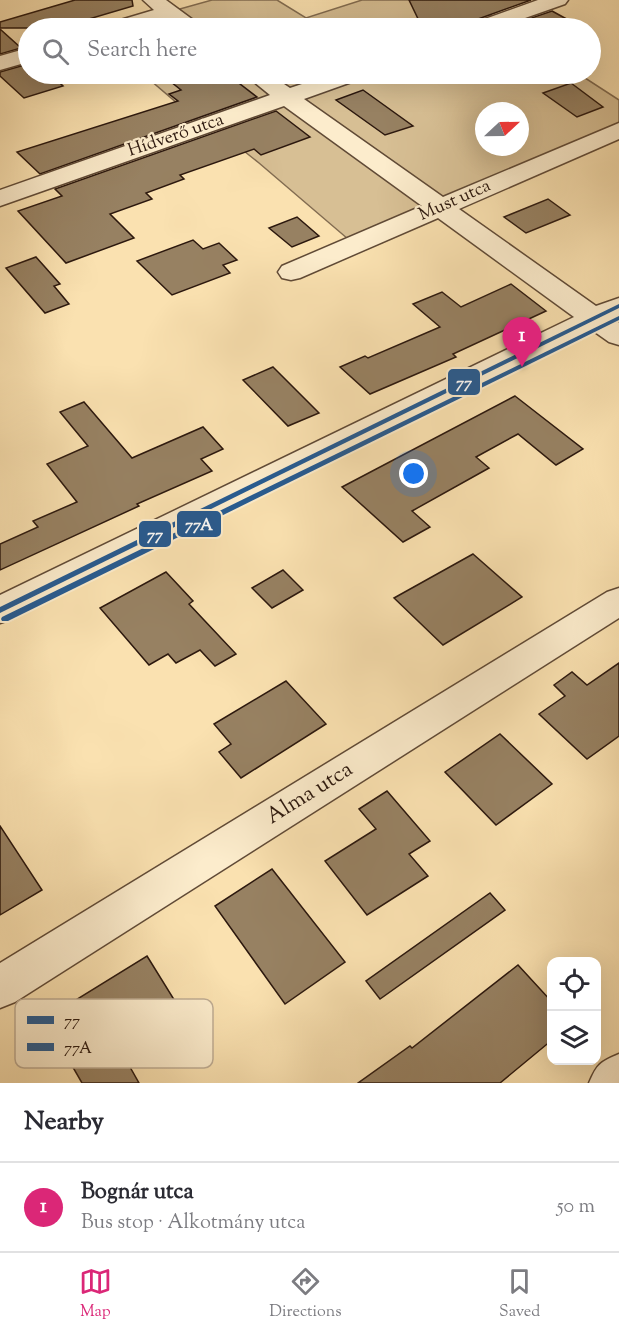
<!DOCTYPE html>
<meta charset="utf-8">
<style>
:root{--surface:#fff;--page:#f2f2f3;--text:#2b2b33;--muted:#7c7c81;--line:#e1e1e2;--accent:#db2777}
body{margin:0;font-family:"Sorts Mill Goudy",serif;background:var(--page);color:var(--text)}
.controls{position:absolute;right:18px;bottom:18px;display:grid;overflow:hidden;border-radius:12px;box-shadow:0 6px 24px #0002}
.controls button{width:54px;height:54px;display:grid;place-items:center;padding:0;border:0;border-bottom:2px solid var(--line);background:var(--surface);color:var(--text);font:30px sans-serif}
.compass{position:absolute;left:475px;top:102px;width:54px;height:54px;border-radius:50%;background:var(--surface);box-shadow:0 6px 24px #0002;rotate:68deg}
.you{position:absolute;left:414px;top:474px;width:21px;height:21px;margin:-15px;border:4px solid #fff;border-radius:50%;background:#1a73e8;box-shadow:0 0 0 9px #1a73e833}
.badge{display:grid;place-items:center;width:39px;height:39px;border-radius:50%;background:var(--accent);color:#fff;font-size:20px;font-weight:700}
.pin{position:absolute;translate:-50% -50px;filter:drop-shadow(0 2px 3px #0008)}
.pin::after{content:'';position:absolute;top:32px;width:21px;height:18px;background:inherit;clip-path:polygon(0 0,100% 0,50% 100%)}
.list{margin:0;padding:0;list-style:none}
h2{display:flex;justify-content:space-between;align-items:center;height:78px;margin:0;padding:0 24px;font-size:26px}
h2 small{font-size:20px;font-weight:400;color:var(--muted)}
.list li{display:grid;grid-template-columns:39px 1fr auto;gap:18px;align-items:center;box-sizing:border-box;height:90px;padding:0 24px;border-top:2px solid var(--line)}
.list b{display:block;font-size:22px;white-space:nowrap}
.list p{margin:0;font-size:20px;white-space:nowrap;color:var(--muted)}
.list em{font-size:20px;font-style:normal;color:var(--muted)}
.icon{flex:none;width:33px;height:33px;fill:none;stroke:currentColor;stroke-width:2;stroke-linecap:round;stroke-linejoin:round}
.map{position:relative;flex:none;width:619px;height:1083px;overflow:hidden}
.search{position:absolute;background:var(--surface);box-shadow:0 6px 24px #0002;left:18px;right:18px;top:18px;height:66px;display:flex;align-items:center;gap:15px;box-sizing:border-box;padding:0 21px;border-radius:33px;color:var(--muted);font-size:22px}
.sheet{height:168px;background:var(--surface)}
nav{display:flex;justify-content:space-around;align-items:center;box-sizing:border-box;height:84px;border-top:2px solid var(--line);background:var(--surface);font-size:16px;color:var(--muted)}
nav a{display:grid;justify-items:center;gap:3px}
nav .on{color:var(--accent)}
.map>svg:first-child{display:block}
.green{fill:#d7bf94;stroke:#826c51;stroke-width:1.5;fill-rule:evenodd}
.building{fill:#978162;stroke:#2c180e;stroke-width:1.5}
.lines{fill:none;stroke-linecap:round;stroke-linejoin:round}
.minor-casing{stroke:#604a36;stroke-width:3}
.minor{fill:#fceccc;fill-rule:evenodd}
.bus-1-casing{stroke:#fceccc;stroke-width:4}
.bus-2-casing{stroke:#fceccc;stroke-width:4}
.bus-1{fill:#275b91;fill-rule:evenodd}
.bus-2{fill:#275b91;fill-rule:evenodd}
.labels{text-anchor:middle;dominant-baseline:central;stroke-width:4.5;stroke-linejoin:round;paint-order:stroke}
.far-street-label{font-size:18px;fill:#2c180e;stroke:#fceccc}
.street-label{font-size:22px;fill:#2c180e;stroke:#fceccc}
.key{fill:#fceccc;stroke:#beac93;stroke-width:1.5}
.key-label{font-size:16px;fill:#2c180e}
.line-badge{stroke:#fceccc;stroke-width:2}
.badge-label{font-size:16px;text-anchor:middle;font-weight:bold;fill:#fff}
</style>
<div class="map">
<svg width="619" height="1083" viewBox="0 0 619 1083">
<rect width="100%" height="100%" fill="#fae1b0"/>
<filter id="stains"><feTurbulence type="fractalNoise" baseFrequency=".00333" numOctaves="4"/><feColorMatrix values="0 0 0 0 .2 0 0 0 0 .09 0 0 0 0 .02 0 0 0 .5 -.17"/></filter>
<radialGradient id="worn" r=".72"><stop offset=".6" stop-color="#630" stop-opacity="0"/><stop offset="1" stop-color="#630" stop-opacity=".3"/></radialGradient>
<g class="green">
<polygon points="212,0 277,0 306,18 362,0 464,0 511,28 194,28 169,12"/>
<path d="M143 74H579L619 100V130L355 245 259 163 210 124 198 121ZM484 111H520V147H484Z"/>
</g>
<g class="building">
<polygon points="75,0 132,0 133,6 82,21 91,28 0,28 0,22"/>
<polygon points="409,0 531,0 470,22 465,28 446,28 445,23 421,25"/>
<polygon points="552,11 583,28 502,28"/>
<polygon points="0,29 21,48 0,54"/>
<polygon points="28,64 28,74 50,74 63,86 24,98 0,76 0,72"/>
<polygon points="161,74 227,74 257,97 40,174 17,152 178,101 169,94 181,90"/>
<polygon points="571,83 603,107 577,117 543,93"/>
<polygon points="363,90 413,126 385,135 336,100"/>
<polygon points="276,111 310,137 261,155 254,149 180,175 184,179 146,193 152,199 110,214 134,238 66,263 18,211 62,196 55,189"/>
<polygon points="548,199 570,215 526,233 504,217"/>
<polygon points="297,217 319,236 292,247 269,228"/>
<polygon points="193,240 203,249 219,243 237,260 223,265 230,273 172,295 137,261"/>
<polygon points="36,257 60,284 54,286 69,304 45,313 6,268"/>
<polygon points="511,284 546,311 453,354 456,357 370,394 340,367 365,356 368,358 440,327 413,304 442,292 461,307"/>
<polygon points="273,367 319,413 288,426 243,380"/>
<polygon points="515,396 583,449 556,465 518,434 476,457 489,468 412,511 430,527 403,542 342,487"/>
<polygon points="84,402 132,458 203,427 223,449 201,459 212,471 137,504 139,506 0,570 0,544 38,527 33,521 77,502 47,464 88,446 60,412"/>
<polygon points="473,554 522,597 443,645 394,598"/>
<polygon points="283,570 303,590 272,608 252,588"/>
<polygon points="166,572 193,601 189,604 236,654 215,666 200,650 176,663 168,654 149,665 100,608"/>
<polygon points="619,663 619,736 587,759 539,714 565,696 554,685 572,672 587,685"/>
<polygon points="286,681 326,724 241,778 219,752 231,744 214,724"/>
<polygon points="500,734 552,784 496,825 445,772"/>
<polygon points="387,791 430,841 409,854 428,876 367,915 325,861 376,829 359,809"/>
<polygon points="0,826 42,890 0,915"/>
<polygon points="272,869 345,962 285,1004 215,906"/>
<polygon points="490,893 505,910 380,999 366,981"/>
<polygon points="147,956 191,1027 130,1067 139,1083 82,1083 45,1019"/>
<polygon points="518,965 552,1002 552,1040 500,1083 358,1083 410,1046 412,1048"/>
</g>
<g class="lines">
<g class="minor-casing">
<g id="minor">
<polygon points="143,0 166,0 204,28 180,28 167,19 135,28 104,28 107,24 154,10"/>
<polygon points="538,0 568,0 565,4 497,28 467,28 471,24"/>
<polygon points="28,48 28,62 0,70 0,56"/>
<polygon points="244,74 269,74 290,88 332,74 363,74 360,79 304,99 443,197 619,123 619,139 459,209 596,306 619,298 619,317 614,319 619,323 619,345 609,342 592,330 12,619 0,623 0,595 574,317 438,218 300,278 291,280 282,278 278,272 282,266 422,206 284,106 0,206 0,190 270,95"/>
<polygon points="619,588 619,618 15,1002 0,1008 0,963 607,592"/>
<path d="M619 1054V1083H589C597 1064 600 1062 619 1054Z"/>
</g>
</g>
<use href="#minor" class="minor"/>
<g class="bus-1-casing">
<polygon id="bus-1" points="619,304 619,308 0,613 0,607"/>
</g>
<g class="bus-2-casing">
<polygon id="bus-2" points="619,316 619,320 8,621 2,621 1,619 2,617"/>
</g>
<use href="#bus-1" class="bus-1"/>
<use href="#bus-2" class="bus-2"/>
</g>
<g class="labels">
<g class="far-street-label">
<text transform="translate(176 136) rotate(-19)">Hídverő utca</text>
<text transform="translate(455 201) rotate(-24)">Must utca</text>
</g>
<g class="street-label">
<text transform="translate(310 794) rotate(-32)">Alma utca</text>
</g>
</g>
<rect x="15" y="999" width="198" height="69" rx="9" class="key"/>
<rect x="27" y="1016" width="27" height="8" fill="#275b91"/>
<rect x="27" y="1043" width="27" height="8" fill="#275b91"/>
<g class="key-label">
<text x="64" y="1026">77</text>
<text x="64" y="1053">77A</text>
</g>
<g class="line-badge">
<rect x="447" y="368" width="34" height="28" rx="6" fill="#275b91"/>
<rect x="176" y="510" width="46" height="28" rx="6" fill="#275b91"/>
<rect x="138" y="520" width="34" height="28" rx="6" fill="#275b91"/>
</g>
<g class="badge-label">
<text x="464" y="388">77</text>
<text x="199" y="530">77A</text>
<text x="155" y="540">77</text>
</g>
<rect width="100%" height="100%" filter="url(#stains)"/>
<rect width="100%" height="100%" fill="url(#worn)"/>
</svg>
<div class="controls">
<button><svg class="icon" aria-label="locate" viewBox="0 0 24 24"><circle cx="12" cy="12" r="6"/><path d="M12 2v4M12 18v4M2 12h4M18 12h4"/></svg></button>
<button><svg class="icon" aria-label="layers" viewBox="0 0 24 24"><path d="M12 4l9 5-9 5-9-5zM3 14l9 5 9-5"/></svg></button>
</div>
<svg class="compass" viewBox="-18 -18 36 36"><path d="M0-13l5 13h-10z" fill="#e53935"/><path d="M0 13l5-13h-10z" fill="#7c7c81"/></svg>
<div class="you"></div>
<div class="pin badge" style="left:522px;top:367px">1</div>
<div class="search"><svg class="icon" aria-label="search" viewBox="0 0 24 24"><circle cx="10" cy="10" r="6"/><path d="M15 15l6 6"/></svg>Search here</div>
</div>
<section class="sheet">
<h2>Nearby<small></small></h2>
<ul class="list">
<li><span class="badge">1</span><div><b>Bognár utca</b><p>Bus stop · Alkotmány utca</p></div><em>50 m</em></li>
</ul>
</section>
<nav>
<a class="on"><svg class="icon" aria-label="map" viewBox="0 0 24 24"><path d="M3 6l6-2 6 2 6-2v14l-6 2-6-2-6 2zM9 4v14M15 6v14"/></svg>Map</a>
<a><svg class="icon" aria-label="directions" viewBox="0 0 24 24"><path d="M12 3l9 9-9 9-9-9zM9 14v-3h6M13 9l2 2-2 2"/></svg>Directions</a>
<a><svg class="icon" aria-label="saved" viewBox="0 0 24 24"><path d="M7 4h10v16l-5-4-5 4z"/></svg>Saved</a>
</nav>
